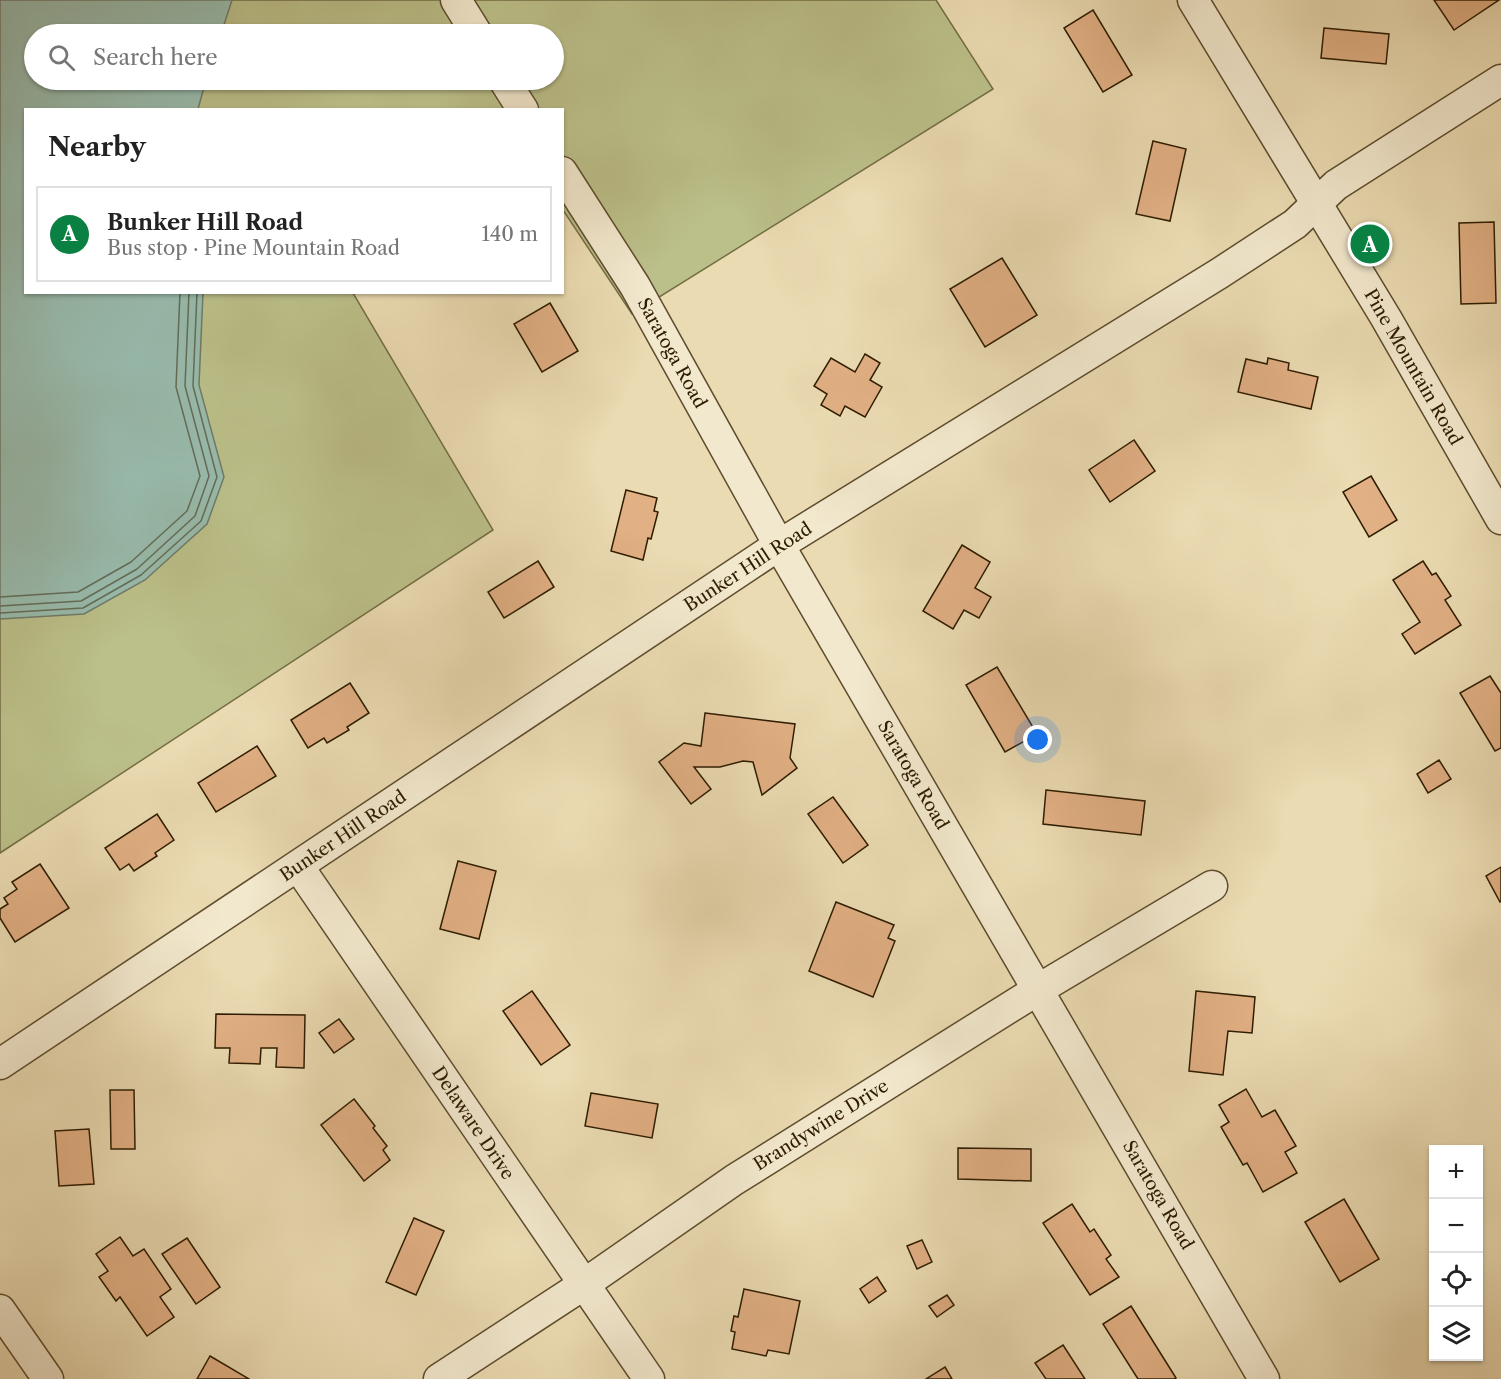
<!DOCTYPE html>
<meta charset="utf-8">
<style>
:root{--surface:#fff;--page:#f2f2f2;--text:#222;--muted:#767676;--line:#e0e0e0;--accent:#0b8043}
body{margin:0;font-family:"Libre Caslon Text",serif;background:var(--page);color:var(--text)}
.controls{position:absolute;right:18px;bottom:18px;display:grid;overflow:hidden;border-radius:0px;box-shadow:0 2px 4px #0004}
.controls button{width:54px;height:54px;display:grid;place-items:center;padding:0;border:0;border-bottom:2px solid var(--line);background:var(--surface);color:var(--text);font:30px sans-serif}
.you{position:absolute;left:1038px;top:740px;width:21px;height:21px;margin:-15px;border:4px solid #fff;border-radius:50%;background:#1a73e8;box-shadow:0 0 0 9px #1a73e833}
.badge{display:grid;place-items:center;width:39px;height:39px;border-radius:50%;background:var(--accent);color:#fff;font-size:20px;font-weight:700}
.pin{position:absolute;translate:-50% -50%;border:3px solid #fff;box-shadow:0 2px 6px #0006}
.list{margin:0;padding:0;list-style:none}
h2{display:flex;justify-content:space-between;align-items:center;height:78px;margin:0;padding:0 24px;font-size:26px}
h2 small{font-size:20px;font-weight:400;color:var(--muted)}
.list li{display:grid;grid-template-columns:39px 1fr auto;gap:18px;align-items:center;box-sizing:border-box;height:96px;margin:0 12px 12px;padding:0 12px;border:2px solid var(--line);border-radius:0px}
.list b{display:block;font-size:22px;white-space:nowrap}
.list p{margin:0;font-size:20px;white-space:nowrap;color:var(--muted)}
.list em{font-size:20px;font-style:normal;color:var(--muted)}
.icon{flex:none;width:33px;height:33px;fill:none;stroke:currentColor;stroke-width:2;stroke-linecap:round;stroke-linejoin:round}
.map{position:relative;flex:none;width:1501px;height:1379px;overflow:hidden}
.search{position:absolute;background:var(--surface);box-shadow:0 2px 4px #0004;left:24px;top:24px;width:540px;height:66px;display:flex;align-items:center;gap:15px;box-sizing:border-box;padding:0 21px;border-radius:33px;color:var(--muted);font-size:22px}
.panel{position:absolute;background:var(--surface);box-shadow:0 2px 4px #0004;left:24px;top:108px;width:540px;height:186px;border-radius:0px}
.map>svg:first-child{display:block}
.green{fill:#bbbf89;stroke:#746e45;stroke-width:1.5;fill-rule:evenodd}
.water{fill:#98bbad;stroke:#6e7b68;stroke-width:1.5}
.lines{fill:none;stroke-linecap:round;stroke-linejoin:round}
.shore{stroke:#636c57;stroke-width:1.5}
.building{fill:#e1b084;stroke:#2e1c01;stroke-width:1.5}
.minor-casing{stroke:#5d4c2d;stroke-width:33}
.minor{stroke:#f2e8cd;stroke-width:30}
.labels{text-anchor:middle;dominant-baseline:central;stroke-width:6;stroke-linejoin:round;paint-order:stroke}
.street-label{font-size:18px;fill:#2e1c01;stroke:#f2e8cd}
</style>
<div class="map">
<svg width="1501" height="1379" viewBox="0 0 1501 1379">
<rect width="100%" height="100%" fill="#ebdbb2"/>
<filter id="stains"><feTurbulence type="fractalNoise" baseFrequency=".00333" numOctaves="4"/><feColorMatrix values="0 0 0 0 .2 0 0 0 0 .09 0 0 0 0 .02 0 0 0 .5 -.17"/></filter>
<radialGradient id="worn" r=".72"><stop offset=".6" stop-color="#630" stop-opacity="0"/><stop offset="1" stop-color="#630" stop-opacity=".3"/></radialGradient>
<path class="green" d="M0 0H936L993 89 632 314 563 210 562 110H26V292L353 293 493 530 0 853ZM34 34H554V80H34Z"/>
<polygon class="water" points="0,0 232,0 221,34 34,34 34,80 206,80 198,109 26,110 26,292 203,293 199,385 224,477 207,524 145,580 84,614 0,619"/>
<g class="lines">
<g class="shore">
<polyline points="0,597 78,592 131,562 187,511 200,476 176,387 180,292"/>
<polyline points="0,606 81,601 137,569 195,516 209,476 185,386 189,292"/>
<polyline points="0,613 83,608 141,575 201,521 217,477 193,386 197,292"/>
</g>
</g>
<g class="building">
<polygon points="1434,0 1499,0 1454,30"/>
<polygon points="1093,10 1132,75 1103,92 1064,28"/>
<polygon points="1324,28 1389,34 1386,64 1321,58"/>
<polygon points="1153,141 1186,149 1170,221 1136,214"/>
<polygon points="1494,222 1496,303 1461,304 1459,223"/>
<polygon points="1002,258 1037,315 985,347 950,289"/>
<polygon points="550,303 578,351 542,372 514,324"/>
<polygon points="865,354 880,363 870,380 882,387 865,417 845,406 840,416 821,405 827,394 814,386 831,358 855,372"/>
<polygon points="1268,358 1289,363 1288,370 1318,377 1311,409 1238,392 1246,359 1267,364"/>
<polygon points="1134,440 1155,471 1110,502 1089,470"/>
<polygon points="1371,476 1397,520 1369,537 1343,492"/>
<polygon points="626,490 657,498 654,511 658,512 651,539 648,538 643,560 611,551"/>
<polygon points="962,545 990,562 975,588 991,597 979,618 964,610 953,629 923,611"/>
<polygon points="538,561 554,587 504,618 488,592"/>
<polygon points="1423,561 1432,575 1436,573 1451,596 1445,600 1461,625 1415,654 1402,634 1420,622 1393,580"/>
<polygon points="997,667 1037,734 1005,752 966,685"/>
<polygon points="1490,676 1501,693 1501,748 1495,751 1460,693"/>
<polygon points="350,683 369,713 347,727 349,730 327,743 324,738 308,748 291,720"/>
<polygon points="705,713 795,724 790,758 797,768 762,795 753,762 743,761 720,767 694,767 711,789 691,804 659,762 684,743 701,746"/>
<polygon points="257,746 276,776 216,812 198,783"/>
<polygon points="1439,760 1451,779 1428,793 1417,774"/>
<polygon points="1046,790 1145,801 1141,835 1043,824"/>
<polygon points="833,797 868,845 843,863 808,814"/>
<polygon points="157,814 174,840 155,853 157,856 134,871 129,864 120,870 105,848"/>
<polygon points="458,861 496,871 479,939 440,929"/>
<polygon points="40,864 69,908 15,942 0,918 0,909 8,904 4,898 17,889 12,882"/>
<polygon points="1501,867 1501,901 1500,902 1486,876"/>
<polygon points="836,902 894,925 888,938 895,941 873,997 809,971"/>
<polygon points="532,991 570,1045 541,1065 503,1011"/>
<polygon points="1196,991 1255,997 1252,1033 1228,1031 1223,1075 1189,1071"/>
<polygon points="216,1014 305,1015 304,1068 276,1067 277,1048 261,1048 260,1064 229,1063 230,1048 215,1048"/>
<polygon points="339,1019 354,1039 334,1053 319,1033"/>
<polygon points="1246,1089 1262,1117 1275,1110 1296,1146 1285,1152 1297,1173 1263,1192 1247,1163 1243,1165 1221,1127 1229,1122 1219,1105"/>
<polygon points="110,1090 134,1090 135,1149 111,1149"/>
<polygon points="591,1093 658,1104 652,1138 585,1126"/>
<polygon points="354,1099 375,1126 373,1128 387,1146 383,1150 390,1160 364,1181 321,1125"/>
<polygon points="89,1129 94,1184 59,1186 55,1131"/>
<polygon points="958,1148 1031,1149 1031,1181 958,1179"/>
<polygon points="1344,1199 1379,1259 1340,1282 1305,1222"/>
<polygon points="1072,1204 1090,1232 1094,1229 1111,1255 1106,1259 1119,1277 1090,1295 1043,1223"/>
<polygon points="414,1218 444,1231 416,1295 386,1282"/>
<polygon points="120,1237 133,1256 144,1249 171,1289 160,1297 174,1317 147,1336 120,1297 116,1301 99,1277 108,1271 96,1254"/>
<polygon points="187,1238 220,1287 196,1304 162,1254"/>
<polygon points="922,1240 932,1262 917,1269 907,1246"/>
<polygon points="877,1277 886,1291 869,1303 860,1289"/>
<polygon points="744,1289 800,1301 789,1354 768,1350 766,1356 732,1349 735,1332 731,1331 734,1316 738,1317"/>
<polygon points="947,1295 954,1305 937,1317 929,1306"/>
<polygon points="1131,1306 1176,1378 1174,1379 1138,1379 1103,1324"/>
<polygon points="1063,1345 1085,1379 1046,1379 1035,1363"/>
<polygon points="210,1356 249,1379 197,1379"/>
<polygon points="945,1367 952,1379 926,1379"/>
</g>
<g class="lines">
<g class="minor-casing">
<g id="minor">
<polyline points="456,0 477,34"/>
<polyline points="1193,0 1386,318 1501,519"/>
<polyline points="504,80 523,110"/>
<polyline points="562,172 635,286 779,545 1264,1379"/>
<polyline points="298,866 649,1379"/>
<polyline points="0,1064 779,545 1220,273 1295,224 1336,185 1501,80"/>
<polyline points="0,1310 48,1379"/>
<polyline points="439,1379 583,1285 734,1180 1039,989 1212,886"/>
</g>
</g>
<use href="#minor" class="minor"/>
</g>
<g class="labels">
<g class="street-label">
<text transform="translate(672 353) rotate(61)">Saratoga Road</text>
<text transform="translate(1413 367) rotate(60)">Pine Mountain Road</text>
<text transform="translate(748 567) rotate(-33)">Bunker Hill Road</text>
<text transform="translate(913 775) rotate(60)">Saratoga Road</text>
<text transform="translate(343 836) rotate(-34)">Bunker Hill Road</text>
<text transform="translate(473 1123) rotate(56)">Delaware Drive</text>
<text transform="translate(821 1125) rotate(-32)">Brandywine Drive</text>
<text transform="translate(1158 1195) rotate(60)">Saratoga Road</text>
</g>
</g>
<rect width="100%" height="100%" filter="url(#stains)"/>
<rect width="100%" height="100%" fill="url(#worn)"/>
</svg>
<div class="controls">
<button>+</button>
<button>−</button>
<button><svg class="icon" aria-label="locate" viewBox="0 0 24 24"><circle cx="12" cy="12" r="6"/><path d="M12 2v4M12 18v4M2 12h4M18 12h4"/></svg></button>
<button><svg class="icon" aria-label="layers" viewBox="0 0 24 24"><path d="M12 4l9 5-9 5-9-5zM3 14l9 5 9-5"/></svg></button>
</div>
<div class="you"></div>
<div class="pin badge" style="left:1370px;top:244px">A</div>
<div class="search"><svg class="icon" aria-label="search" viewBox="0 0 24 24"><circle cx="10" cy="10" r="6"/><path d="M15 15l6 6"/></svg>Search here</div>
<section class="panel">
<h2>Nearby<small></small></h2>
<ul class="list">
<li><span class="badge">A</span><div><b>Bunker Hill Road</b><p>Bus stop · Pine Mountain Road</p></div><em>140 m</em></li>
</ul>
</section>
</div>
